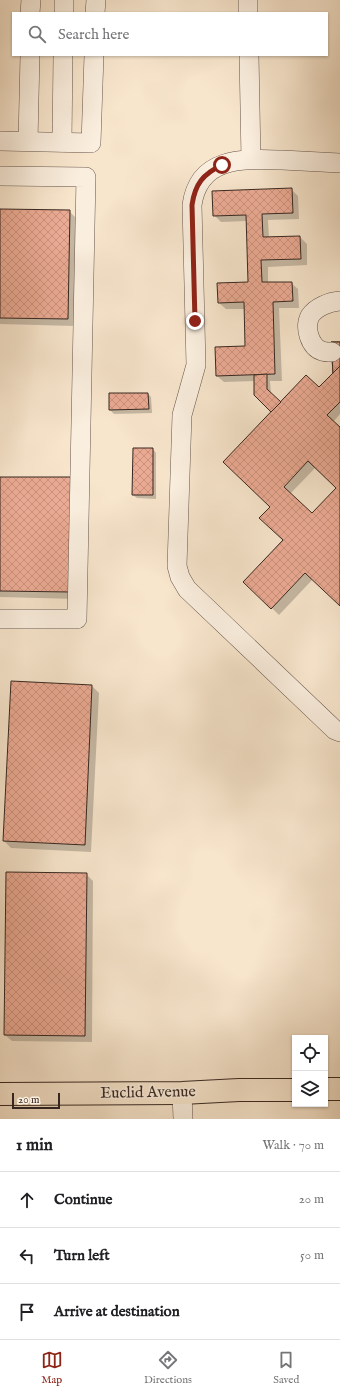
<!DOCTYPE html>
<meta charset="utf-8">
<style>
:root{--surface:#fff;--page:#f2f2f2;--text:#202124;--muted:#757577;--line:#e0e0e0;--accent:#8f2418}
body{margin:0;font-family:"IM FELL English",serif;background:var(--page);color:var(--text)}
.controls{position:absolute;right:12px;bottom:12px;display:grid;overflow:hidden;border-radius:0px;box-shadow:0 1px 3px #0004}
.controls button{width:36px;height:36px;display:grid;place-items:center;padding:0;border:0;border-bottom:1px solid var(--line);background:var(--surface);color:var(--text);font:20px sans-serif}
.scale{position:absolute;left:12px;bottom:10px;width:48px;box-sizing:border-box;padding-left:4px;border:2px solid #372721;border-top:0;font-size:11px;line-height:14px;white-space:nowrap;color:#372721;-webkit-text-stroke:3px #faeede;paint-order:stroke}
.stop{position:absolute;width:12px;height:12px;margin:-9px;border:3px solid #8f2418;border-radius:50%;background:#fff}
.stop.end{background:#8f2418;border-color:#fff;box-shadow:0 1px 4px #0008}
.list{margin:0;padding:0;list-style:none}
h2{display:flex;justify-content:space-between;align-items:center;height:52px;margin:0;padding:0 16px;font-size:17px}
h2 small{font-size:13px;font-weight:400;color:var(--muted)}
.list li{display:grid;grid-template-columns:26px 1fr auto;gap:12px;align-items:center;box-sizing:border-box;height:56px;padding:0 16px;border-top:1px solid var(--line)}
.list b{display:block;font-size:15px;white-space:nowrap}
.list em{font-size:13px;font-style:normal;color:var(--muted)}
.icon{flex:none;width:22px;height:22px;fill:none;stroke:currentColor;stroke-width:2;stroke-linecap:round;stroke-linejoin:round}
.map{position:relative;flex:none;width:340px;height:1119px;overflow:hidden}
.search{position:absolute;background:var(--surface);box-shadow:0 1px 3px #0004;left:12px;right:12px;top:12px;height:44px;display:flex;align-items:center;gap:10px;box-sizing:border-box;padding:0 14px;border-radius:0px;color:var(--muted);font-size:15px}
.sheet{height:220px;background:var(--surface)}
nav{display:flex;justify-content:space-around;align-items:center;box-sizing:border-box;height:56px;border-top:1px solid var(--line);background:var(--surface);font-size:11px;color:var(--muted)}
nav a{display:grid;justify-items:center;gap:2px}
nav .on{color:var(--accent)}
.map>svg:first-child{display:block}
.shadow{fill:#0003;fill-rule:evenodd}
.building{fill:url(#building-cross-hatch);stroke:#372721;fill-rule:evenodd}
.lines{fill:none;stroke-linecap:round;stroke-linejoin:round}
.minor-casing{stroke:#67564c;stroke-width:20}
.major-casing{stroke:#372721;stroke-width:24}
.minor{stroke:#faeede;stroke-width:19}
.major{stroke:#f7e5cc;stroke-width:22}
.route{stroke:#8f2418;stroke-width:5}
.labels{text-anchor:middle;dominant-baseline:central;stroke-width:3;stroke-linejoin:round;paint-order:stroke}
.street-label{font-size:16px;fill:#372721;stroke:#faeede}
</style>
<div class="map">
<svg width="340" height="1119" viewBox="0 0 340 1119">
<defs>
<pattern id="building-cross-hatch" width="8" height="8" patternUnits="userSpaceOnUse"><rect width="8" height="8" fill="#ebaa93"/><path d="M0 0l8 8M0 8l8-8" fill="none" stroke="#ca927e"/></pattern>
</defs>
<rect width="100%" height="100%" fill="#f7e5cc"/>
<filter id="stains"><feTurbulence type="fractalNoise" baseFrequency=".005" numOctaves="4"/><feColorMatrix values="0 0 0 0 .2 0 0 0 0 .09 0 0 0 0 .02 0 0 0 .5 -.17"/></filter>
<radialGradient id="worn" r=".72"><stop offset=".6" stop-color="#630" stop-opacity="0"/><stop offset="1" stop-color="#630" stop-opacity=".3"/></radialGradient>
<g class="shadow">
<path d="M291 189 298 196 299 219 268 220 269 238 300 237 307 244V265L268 267V283H291L298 289 299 308H279L282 381H270L271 393 281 403 319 389 335 373 340 343V414L333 422 340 429V605L313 579 279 615 245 582 284 541 271 507 272 412 255 381 224 382 217 376 246 347 245 309H226L219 303 249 283 247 221 221 222 214 215ZM316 467 337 488 312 515 290 494Z"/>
<polygon points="0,210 69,211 76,218 75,326 0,324"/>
<polygon points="148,394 151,397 152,413 114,414 110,410"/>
<polygon points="153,449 156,453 156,499 137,498 133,495"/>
<polygon points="0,478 77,599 0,597"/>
<polygon points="12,682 92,686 99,693 91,852 11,848 4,841"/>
<polygon points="86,874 93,881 92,1042 12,1041 5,1035"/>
</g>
<g class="building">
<polygon points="292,188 293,213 262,214 263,237 300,236 301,259 261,260 262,282 292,282 293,301 273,302 275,374 216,376 215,347 245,346 244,302 218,303 217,283 248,282 246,215 213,216 212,191"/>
<polygon points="0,209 70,210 68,319 0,318"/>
<polygon points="331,342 340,342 340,366 333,373"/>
<polygon points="331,342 340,342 340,366 333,373"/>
<path d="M340 366V402L327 415 340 427V606L305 573 271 609 243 582 283 540 259 518 270 507 223 462 306 375 319 387ZM308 461 336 488 312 513 284 487Z"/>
<polygon points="267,374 267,389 281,402 271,412 254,395 254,375"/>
<polygon points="109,393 148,393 149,409 109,410"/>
<polygon points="133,448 153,448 153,495 132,495"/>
<polygon points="0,477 74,477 70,592 0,591"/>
<polygon points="11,681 92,685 85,845 3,841"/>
<polygon points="6,872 87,873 85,1036 4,1035"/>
</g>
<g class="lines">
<g class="minor-casing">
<g id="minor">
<polyline points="248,0 248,13"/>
<polyline points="30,13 31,0"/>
<polyline points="64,13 64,0"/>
<polyline points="95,13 96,0"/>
<polyline points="249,55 251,159"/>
<polyline points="0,141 91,143 94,55"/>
<polyline points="28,141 30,55"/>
<polyline points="62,142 63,55"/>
<path d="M340 163C321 162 301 161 282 160 243 159 199 156 192 205L196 365 182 415 177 566 180 577 187 589 335 730 340 732"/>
<polyline points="0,176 86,177 77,619 0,619"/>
<path d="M332 352C329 352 325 352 322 351 310 347 304 328 310 316 316 307 329 302 340 301"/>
<polyline points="182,1093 183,1119"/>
</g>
</g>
<g class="major-casing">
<g id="major">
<polyline points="325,1089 340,1089"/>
<polyline points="0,1094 182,1093 239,1090 295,1090"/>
</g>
</g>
<use href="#minor" class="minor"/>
<use href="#major" class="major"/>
</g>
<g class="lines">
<path class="route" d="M195 321 192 205C195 184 203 174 222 165"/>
</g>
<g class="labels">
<g class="street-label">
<text transform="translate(148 1093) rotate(-1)">Euclid Avenue</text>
</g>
</g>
<rect width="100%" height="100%" filter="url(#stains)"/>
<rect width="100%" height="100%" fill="url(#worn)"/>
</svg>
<div class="controls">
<button><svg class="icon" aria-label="locate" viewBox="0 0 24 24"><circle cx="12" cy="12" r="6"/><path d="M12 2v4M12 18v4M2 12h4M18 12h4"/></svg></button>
<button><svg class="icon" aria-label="layers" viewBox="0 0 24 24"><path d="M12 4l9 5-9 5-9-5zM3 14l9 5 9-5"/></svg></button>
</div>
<div class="scale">20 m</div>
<div class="stop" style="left:222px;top:165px"></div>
<div class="stop end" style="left:195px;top:321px"></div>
<div class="search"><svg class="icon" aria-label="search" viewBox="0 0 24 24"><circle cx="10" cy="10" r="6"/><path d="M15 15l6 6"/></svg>Search here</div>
</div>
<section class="sheet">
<h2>1 min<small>Walk · 70 m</small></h2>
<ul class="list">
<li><svg class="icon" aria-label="ahead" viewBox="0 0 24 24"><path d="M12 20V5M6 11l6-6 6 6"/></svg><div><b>Continue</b></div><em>20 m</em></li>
<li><svg class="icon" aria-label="left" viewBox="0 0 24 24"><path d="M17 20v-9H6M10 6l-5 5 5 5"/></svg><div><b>Turn left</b></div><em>50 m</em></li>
<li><svg class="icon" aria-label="arrive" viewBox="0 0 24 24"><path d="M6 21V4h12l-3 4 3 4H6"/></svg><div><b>Arrive at destination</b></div></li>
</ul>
</section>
<nav>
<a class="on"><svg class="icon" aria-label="map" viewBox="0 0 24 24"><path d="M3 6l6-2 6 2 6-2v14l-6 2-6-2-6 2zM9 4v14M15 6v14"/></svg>Map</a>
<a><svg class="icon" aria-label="directions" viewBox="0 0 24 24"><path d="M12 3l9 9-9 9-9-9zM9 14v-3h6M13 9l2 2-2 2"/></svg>Directions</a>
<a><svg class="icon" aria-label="saved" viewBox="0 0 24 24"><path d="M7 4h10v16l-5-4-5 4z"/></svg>Saved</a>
</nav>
